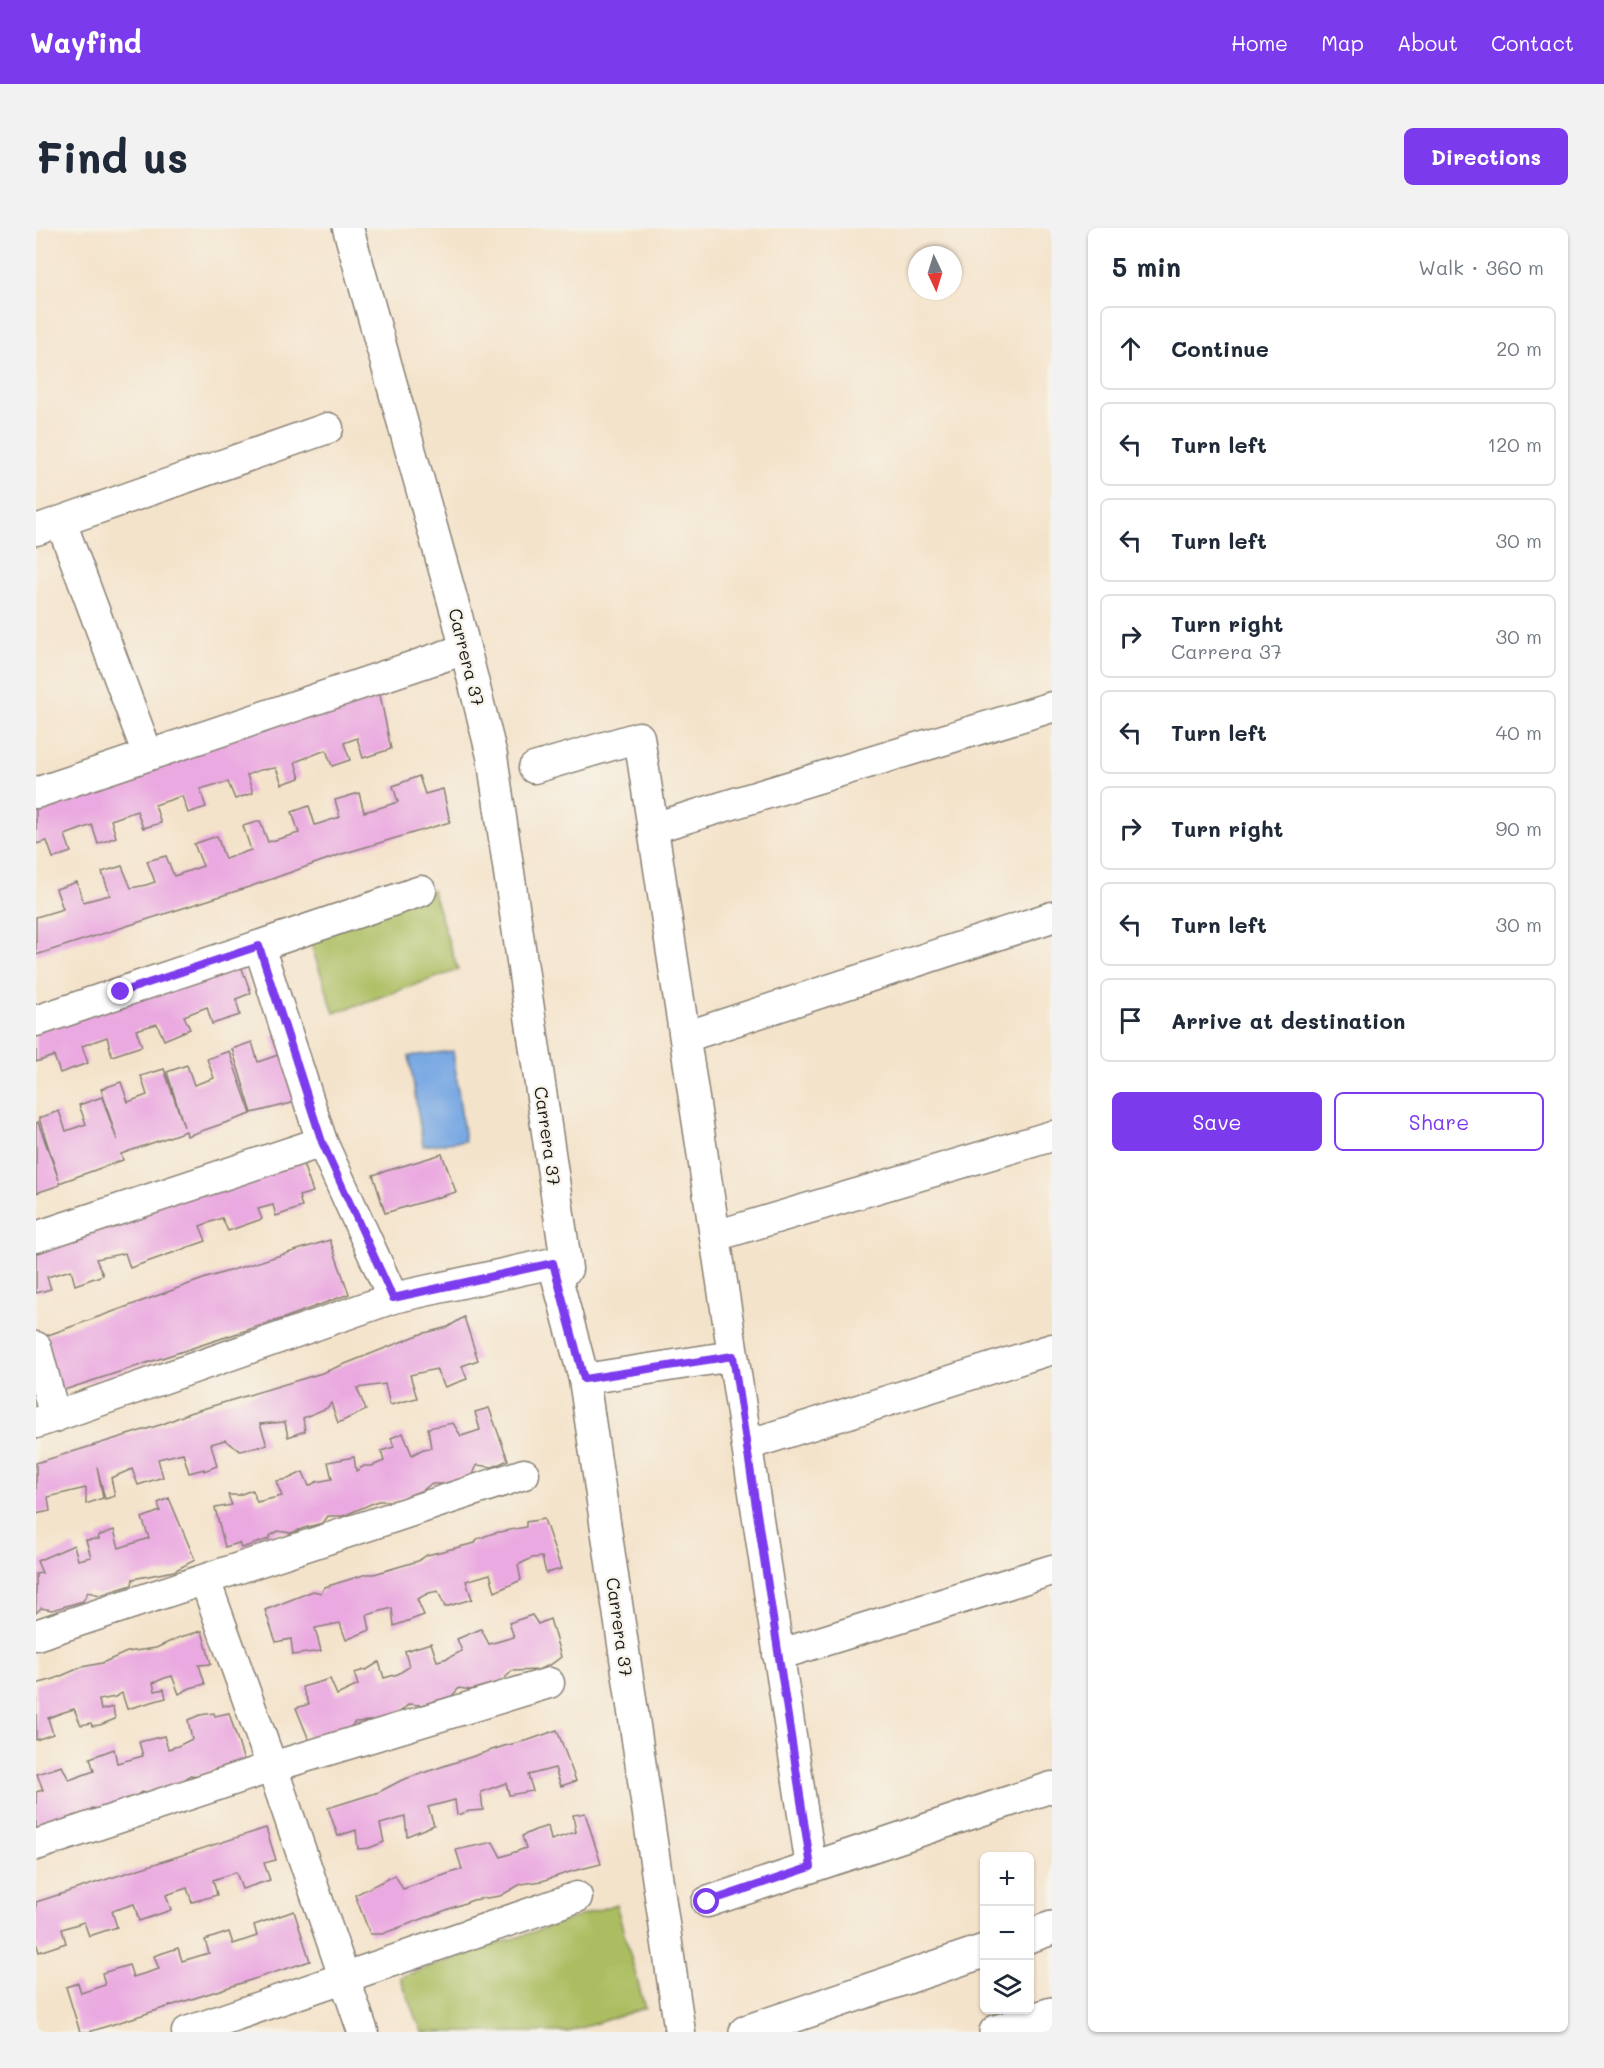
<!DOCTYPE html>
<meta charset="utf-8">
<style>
:root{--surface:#fff;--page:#f2f2f3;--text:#1f2937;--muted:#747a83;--line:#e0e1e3;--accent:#7c3aed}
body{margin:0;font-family:Mali,sans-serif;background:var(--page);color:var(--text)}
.controls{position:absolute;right:18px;bottom:18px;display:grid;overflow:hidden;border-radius:9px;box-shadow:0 2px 4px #0004}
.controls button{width:54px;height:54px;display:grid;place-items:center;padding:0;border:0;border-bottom:2px solid var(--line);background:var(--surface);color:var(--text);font:30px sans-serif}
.compass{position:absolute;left:872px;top:18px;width:54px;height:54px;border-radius:50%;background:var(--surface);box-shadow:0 2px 4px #0004;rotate:176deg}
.stop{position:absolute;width:18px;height:18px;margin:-14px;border:4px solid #7c3aed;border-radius:50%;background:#fff}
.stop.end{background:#7c3aed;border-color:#fff;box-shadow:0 2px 6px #0008}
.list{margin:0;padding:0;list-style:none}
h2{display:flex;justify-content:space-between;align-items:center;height:78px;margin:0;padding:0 24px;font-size:26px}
h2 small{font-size:20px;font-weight:400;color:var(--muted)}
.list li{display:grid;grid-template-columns:39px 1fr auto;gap:18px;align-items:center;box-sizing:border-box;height:84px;margin:0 12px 12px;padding:0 12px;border:2px solid var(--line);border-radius:9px}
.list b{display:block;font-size:22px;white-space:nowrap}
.list p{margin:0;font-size:20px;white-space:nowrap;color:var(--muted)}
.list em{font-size:20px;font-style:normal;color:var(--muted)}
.actions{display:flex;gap:12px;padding:18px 24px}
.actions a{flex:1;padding:14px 0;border:2px solid var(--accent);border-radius:9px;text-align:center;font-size:21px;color:var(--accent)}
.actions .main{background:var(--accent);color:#fff}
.icon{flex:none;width:33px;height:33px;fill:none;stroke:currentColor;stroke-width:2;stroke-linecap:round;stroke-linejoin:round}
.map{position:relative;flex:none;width:1016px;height:1804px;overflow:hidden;border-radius:9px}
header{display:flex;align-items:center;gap:36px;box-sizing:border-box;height:84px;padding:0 30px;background:var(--accent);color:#fff}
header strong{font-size:28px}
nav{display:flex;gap:33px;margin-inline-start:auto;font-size:21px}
.intro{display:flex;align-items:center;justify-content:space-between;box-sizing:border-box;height:144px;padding:0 36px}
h1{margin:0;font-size:42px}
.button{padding:15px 27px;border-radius:9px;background:var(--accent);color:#fff;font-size:21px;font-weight:700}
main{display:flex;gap:36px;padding:0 36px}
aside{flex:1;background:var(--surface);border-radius:9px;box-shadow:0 2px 4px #0004}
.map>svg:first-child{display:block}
.green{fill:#abbd60;stroke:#646c3e;stroke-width:1.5}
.water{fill:#79a9e3;stroke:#4a6280;stroke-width:1.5}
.building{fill:#eaa9e0}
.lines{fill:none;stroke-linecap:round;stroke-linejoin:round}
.minor-casing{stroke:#888074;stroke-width:33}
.major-casing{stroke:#888074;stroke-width:36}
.minor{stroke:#fff;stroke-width:30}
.major{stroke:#fff;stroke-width:33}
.route{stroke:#7c3aed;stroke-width:8}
.labels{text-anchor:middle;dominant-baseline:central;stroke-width:4.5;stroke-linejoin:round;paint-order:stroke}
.street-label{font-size:18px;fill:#1c1c1c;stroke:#f7f3e8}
</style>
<header>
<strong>Wayfind</strong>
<nav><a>Home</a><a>Map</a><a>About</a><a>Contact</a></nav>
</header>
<div class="intro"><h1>Find us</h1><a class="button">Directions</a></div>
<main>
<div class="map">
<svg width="1016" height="1804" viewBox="0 0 1016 1804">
<rect width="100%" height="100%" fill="#f7f3e8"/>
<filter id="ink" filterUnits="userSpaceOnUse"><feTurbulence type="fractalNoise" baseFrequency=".0167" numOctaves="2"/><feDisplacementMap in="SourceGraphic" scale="12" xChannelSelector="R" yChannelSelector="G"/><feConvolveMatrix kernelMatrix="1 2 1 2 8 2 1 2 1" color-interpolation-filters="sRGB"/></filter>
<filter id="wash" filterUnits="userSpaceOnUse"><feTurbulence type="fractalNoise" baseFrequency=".008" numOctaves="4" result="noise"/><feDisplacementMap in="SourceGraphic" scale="24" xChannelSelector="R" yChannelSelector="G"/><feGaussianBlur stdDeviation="1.35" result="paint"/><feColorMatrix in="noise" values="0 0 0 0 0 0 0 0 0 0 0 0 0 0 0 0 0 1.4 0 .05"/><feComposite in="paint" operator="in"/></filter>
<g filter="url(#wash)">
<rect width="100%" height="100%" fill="#f4e3cb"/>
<g class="green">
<polygon points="396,662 422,742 298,785 271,705"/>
<polygon points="580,1676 609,1780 532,1804 386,1804 364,1749"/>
</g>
<polygon class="water" points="417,823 429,913 387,918 373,828"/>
<g id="blocks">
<g class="building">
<polygon points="342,457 355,521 327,530 321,510 308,515 314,532 296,538 290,522 259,534 264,550 246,556 240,540 224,542 211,547 217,565 199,571 192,554 178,557 164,561 170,579 152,585 146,568 119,577 125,595 107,600 101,583 75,592 80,609 62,616 56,597 29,607 35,624 17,630 11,613 0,616 0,569"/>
<polygon points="383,548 389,566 407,561 414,594 306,626 213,659 0,727 0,689 27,681 20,661 41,654 47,674 74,667 66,644 86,638 95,660 110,657 119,654 111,633 130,628 138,648 167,638 158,616 181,608 189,631 215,622 207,598 224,593 232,614 263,605 256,584 273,578 279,597 304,589 299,572 323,565 328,584 343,580 362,574 357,558"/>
<polygon points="201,727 215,765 200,771 204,787 176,796 171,779 148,788 154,801 128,812 121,796 100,802 106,818 76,828 71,809 46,818 52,835 24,845 18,828 0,834 0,795"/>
<polygon points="244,806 264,873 216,885 196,821 216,814 222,834 242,827 235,808"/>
<polygon points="193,823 215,886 151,908 150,903 85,926 87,932 23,955 24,957 0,965 0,895 2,894 23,952 3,890 23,883 30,903 50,896 43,877 66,869 81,912 65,861 85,854 92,874 111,867 105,848 128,841 148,899 131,844 151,837 158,857 178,850 171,831"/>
<polygon points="263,925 277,964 263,968 266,979 240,988 237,977 222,981 226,991 192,1003 186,990 164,998 170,1013 94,1040 89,1025 60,1031 67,1047 39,1057 35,1042 11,1049 15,1061 0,1065 0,1013"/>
<polygon points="406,926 420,964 349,985 337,947"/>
<polygon points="294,1012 313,1066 248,1090 19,1165 4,1110 170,1050"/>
<polygon points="428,1089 442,1132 426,1138 431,1151 409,1159 400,1141 374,1147 381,1170 354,1177 349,1156 321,1160 330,1182 302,1195 295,1175 291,1180 267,1190 269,1203 252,1209 249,1194 224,1196 231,1217 204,1223 189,1212 175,1216 181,1238 168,1243 168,1241 153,1245 147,1225 122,1231 127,1249 102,1257 96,1241 75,1250 79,1268 69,1271 61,1239 67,1270 50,1276 50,1260 41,1262 12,1269 14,1283 0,1286 0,1235 127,1196 153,1185 286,1145 385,1106 412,1099"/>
<polygon points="453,1180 472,1232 457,1239 441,1237 437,1247 407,1256 395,1256 387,1262 358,1273 342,1273 307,1288 292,1288 287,1295 268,1300 255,1305 242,1303 234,1308 233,1311 205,1320 203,1315 189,1319 179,1280 196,1277 192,1267 203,1267 216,1262 221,1274 246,1268 240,1253 252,1251 267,1244 273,1258 280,1254 296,1251 292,1234 318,1229 320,1243 328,1238 336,1238 348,1233 345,1223 358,1219 355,1210 367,1205 376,1227 387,1221 395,1220 392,1200 417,1195 425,1208 444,1202 439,1184"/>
<polygon points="133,1270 159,1332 138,1343 97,1351 96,1357 64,1367 52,1364 47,1373 16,1382 5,1380 0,1385 0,1346 6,1345 1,1333 38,1317 42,1332 55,1329 50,1312 63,1311 62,1308 78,1302 83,1320 113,1310 106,1290 124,1283 122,1275"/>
<polygon points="508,1291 525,1341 510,1345 506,1329 496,1330 482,1337 485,1352 459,1364 454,1346 430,1353 436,1371 409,1379 402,1363 393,1365 381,1371 388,1387 358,1398 356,1380 331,1387 334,1402 310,1412 304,1395 279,1400 285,1423 257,1427 255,1411 240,1414 229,1382 277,1363 285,1365 289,1359 331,1346 338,1346 382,1333 391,1327 439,1315 441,1311 458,1305 490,1299 490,1294"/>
<polygon points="496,1387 502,1396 514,1391 525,1429 517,1435 502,1442 476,1443 466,1453 434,1462 423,1460 416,1468 395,1474 385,1477 373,1476 363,1485 347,1492 319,1494 312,1502 273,1512 260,1480 273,1476 266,1459 294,1451 301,1467 322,1457 318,1445 332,1441 343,1434 348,1450 362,1446 373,1439 369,1423 395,1415 401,1433 412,1430 426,1423 421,1411 445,1401 453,1416 478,1409 473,1395"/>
<polygon points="166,1403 175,1436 163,1437 169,1456 154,1460 143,1466 136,1448 129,1450 117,1455 119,1463 128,1461 130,1470 91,1481 86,1465 79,1469 63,1472 65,1482 77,1479 79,1491 64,1497 56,1498 55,1495 45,1497 38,1481 25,1485 12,1490 17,1506 0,1512 0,1456 18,1451 46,1439 66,1435 91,1424 120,1420 144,1409"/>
<polygon points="178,1485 179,1488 193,1485 208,1533 195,1540 179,1541 166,1548 154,1547 145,1555 114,1566 105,1564 98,1570 69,1582 56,1580 47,1590 13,1597 0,1603 0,1564 7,1562 1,1546 26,1538 33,1552 58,1543 54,1530 78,1521 81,1535 107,1528 103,1514 128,1508 132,1521 142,1518 156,1511 152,1492 164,1487"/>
<polygon points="521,1502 540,1553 525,1558 519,1540 492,1547 497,1563 473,1567 470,1555 445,1564 447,1582 434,1583 421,1587 419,1572 392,1579 398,1597 371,1608 369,1589 344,1596 348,1614 333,1620 322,1621 320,1602 302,1608 292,1580 343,1564 366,1552 468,1518 493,1512"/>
<polygon points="549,1585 565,1636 537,1643 506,1653 485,1656 464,1668 437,1672 346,1706 334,1706 319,1667 359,1647 367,1661 426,1641 420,1622 457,1614 465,1629 490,1620 486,1608 499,1602 512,1598 515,1612 540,1604 537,1587"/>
<polygon points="230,1600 240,1632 228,1635 234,1652 206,1661 200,1644 177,1652 181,1667 156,1674 151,1660 130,1667 135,1682 103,1693 98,1676 76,1683 81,1699 53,1708 48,1694 26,1701 30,1715 3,1724 0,1714 0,1674"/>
<polygon points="258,1683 274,1733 53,1804 44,1804 30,1759 42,1755 45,1765 69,1757 66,1745 93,1737 97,1749 123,1741 118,1728 142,1720 146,1733 173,1725 169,1712 193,1704 197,1716 221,1708 218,1697"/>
</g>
</g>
</g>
<g filter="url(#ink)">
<use href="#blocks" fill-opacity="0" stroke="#888074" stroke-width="1.5"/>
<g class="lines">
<g class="minor-casing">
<g id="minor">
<polyline points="312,0 421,388 456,528 531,1041 517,1035 548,1151 644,1804"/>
<polyline points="25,294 112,527"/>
<polyline points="0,302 292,200"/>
<polyline points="498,540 603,509 775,1639"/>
<polyline points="0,565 429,421"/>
<polyline points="617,600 1016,479"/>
<polyline points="223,718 286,914 357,1070"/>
<polyline points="0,793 385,663"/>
<polyline points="649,809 1016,689"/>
<polyline points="679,1008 1016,908"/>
<polyline points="0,1009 286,914"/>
<polyline points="0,1119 19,1189"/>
<polyline points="548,1151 697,1128"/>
<polyline points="0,1195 357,1070 517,1035"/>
<polyline points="711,1217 1016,1121"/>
<polyline points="169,1352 236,1539 327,1804"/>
<polyline points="0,1407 488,1246"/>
<polyline points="742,1427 1016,1342"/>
<polyline points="0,1617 236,1539 513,1455"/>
<polyline points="671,1674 1016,1559"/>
<polyline points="151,1804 541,1669"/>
</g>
</g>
<g class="major-casing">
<g id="major">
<polyline points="993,1708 1016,1700"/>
<polyline points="710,1804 948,1723"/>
<polyline points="960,1804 1016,1786"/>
</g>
</g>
<use href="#minor" class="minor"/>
<use href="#major" class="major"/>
</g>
</g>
<g class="lines" filter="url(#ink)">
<polyline class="route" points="85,764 223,718 286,914 357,1070 517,1035 548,1151 697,1128 775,1639 671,1674"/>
</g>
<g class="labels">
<g class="street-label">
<text transform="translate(431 429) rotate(76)">Carrera 37</text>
<text transform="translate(512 908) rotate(82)">Carrera 37</text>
<text transform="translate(584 1399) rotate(82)">Carrera 37</text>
</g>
</g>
</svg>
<div class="controls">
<button>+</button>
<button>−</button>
<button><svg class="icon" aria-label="layers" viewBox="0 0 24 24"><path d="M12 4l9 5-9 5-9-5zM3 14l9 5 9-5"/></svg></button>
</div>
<svg class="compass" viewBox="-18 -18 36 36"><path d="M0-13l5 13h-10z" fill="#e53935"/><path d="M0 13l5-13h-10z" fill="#747a83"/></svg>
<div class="stop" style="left:671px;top:1674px"></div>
<div class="stop end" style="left:85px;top:764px"></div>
</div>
<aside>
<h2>5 min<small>Walk · 360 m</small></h2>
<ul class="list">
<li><svg class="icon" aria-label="ahead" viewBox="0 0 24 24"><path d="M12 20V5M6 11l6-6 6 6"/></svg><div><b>Continue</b></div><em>20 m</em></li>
<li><svg class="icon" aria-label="left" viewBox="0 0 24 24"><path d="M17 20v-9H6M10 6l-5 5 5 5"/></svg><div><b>Turn left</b></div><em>120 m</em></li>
<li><svg class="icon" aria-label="left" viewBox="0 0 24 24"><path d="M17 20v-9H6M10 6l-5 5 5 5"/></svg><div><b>Turn left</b></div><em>30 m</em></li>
<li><svg class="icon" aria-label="right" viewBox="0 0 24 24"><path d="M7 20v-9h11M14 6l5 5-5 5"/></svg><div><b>Turn right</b><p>Carrera 37</p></div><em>30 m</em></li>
<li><svg class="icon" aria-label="left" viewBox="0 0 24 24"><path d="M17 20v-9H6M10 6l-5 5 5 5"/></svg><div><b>Turn left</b></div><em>40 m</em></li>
<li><svg class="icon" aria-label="right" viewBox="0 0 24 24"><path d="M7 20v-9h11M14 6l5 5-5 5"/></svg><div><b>Turn right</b></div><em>90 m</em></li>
<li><svg class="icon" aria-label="left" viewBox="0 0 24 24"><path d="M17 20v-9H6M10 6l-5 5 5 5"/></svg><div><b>Turn left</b></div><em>30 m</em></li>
<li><svg class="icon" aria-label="arrive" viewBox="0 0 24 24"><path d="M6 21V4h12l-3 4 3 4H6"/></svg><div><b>Arrive at destination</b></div></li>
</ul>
<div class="actions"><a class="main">Save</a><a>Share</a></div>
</aside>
</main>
